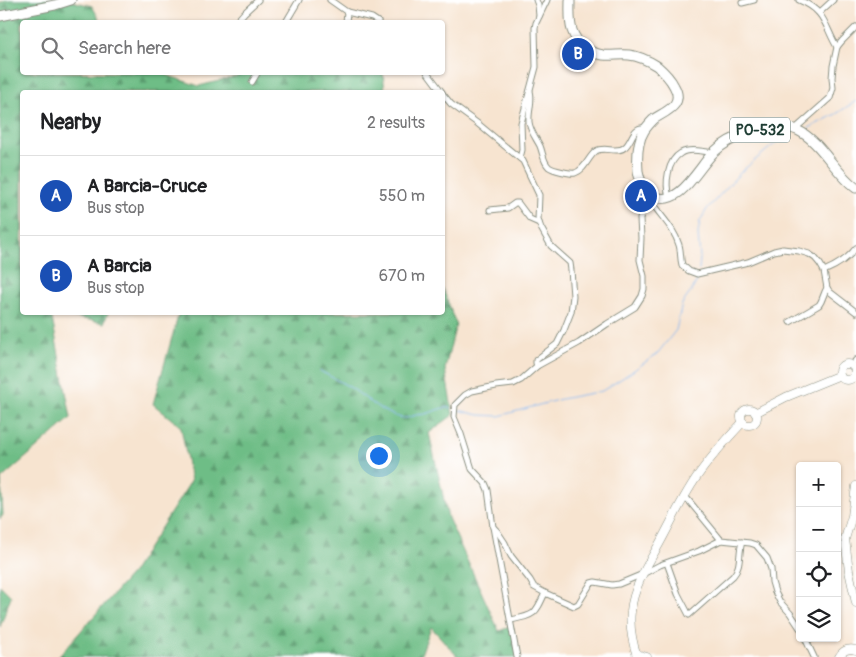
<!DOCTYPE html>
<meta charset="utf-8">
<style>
:root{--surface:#fff;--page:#f2f2f2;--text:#202124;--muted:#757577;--line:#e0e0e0;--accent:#d1495b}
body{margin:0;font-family:Pangolin,sans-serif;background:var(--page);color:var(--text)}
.controls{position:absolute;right:15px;bottom:15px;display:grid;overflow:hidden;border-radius:5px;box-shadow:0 1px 4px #0004}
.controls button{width:45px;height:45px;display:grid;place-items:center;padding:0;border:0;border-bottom:1px solid var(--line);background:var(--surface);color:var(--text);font:25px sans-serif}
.you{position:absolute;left:378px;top:455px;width:18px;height:18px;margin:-12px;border:4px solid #fff;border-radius:50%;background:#1a73e8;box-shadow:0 0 0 8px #1a73e833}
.badge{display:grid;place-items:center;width:32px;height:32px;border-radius:50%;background:var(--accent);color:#fff;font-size:16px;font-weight:700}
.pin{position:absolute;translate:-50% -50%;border:2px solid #fff;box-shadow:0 1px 5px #0006}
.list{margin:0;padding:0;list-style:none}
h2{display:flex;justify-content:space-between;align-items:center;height:65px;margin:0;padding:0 20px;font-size:21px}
h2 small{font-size:16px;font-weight:400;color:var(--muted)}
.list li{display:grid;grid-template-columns:32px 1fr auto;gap:15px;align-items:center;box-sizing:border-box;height:80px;padding:0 20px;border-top:1px solid var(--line)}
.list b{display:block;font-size:19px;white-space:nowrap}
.list p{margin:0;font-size:16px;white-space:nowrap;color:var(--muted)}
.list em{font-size:16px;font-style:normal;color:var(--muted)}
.icon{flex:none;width:28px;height:28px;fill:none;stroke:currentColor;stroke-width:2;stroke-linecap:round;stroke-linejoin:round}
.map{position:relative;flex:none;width:856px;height:657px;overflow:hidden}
.search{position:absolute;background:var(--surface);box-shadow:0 1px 4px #0004;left:20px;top:20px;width:425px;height:55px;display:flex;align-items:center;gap:12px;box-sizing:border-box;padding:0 18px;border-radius:5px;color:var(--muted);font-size:19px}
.panel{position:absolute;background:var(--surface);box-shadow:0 1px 4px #0004;left:20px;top:90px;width:425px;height:225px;border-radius:5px}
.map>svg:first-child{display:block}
.forest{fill:url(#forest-firs);stroke:#467d5d}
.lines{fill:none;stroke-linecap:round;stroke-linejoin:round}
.stream{stroke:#85b8f2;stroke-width:1}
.street-casing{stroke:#8b9082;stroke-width:7}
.secondary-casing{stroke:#8b9082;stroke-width:9}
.primary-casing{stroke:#8b9082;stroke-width:11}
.street{stroke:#fff;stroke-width:5}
.secondary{stroke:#fff;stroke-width:8}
.primary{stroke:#fff;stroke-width:9}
.labels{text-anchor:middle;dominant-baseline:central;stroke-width:4.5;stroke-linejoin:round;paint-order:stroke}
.shield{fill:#fff;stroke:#627771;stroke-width:1}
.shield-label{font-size:15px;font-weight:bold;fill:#1f3d34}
</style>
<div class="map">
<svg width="856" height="657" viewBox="0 0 856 657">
<defs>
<pattern id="forest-firs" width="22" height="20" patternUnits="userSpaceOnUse" patternTransform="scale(1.25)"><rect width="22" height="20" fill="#6ebd86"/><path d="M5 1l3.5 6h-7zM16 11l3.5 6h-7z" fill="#5a9b6e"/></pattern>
</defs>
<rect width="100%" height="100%" fill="#fff"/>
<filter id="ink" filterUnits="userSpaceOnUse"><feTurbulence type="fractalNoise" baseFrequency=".02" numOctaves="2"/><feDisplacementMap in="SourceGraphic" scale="10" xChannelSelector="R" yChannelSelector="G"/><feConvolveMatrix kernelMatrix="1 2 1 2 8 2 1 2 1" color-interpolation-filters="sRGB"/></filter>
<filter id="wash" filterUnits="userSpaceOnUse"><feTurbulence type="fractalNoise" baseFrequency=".0096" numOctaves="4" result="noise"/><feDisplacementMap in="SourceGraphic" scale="20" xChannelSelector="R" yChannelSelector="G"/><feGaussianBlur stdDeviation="1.12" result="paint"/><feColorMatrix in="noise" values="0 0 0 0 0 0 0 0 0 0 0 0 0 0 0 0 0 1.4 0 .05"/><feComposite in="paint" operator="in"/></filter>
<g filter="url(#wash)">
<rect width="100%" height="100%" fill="#f7e4d0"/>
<g class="forest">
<polygon points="7,0 67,0 92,6 101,22 22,22 22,72 160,73 199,86 235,77 244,73 383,73 385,92 22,92 22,312 51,313 71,418 1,479 3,515 0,519 0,3"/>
<polygon points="443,289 456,324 445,369 453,415 429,433 448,518 499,631 512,626 517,657 458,657 431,627 420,657 58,657 132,573 191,481 181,427 153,404 179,313 442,312"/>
<polygon points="54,313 108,312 108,313 104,323"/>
<polygon points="0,585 11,596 0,627"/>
</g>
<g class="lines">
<g class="stream">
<polyline points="809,128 836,114 856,101"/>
<polyline points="699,270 700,258 698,234 700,221 707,209 742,171 778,141 792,135"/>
<path d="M320 371C329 376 339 381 348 386 363 395 387 418 406 418 407 418 412 416 413 416 417 414 421 415 425 414 434 412 442 406 451 408"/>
<polyline points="458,410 479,415 499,416 561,399 602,391 624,377 657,354 676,330 682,304 690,293 697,281 697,277"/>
</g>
</g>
</g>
<g filter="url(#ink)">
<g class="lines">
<g class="street-casing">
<g id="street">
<polyline points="330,0 347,12 372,18 378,22"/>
<polyline points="536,0 538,5 539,16"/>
<path d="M799 0C826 11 824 25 837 47"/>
<polyline points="742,3 754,0"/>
<polyline points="819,13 833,0"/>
<polyline points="236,22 244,13 258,0"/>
<polyline points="286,22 299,0"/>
<polyline points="346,22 347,12"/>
<polyline points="427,72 442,92"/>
<polyline points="252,82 258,72"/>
<path d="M530 91C533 101 528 111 529 122 530 131 536 138 540 146 543 153 543 162 549 167 553 170 570 174 575 173 585 170 588 157 596 151 604 146 618 154 625 147 633 140 632 126 646 128"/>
<polyline points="442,93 451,104 477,123 523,161 539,195 538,220 541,228 551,246 570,263 571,270 573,296 571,312 564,330 557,344 536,360 536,363 537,366"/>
<polyline points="795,129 830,98 833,88 832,78 833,66 837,47 842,41 856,27"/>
<polyline points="520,158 522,150 521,123 536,67 535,28 536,23 547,0"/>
<path d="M669 197C665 184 667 161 681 153 689 148 704 151 713 153"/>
<polyline points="490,210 508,208 515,203 518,203 530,219 539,223"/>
<path d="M824 271C836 266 848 259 856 248"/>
<path d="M790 322 819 305C823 300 823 294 827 288"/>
<polyline points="855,361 856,360"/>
<polyline points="685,496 721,540"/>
<polyline points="493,527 497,531 505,543 511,556 530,580 534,587 545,593"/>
<path d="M667 563 678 594 689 615 733 576C742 566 738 554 742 542"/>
<path d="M511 620C535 615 535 615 545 593L574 606 578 604 591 583 595 582 612 585 619 584 643 574 660 565 699 551 721 540 750 543 756 545 767 558 771 569 772 582 775 592 780 602 790 613 800 628"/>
<polyline points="805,638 814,657"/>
<polyline points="812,639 813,638"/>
<path d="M517 657 493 527 488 490 485 483 472 469 461 434 454 417 455 405 465 395 472 391 496 386 513 384 521 380 537 366 579 343 607 324 635 307 642 296 644 289V276L640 260 641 238 640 219 643 207 645 205 653 204C662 218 674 228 679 245 681 251 680 258 682 265L689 271 697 274 748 262 774 251 783 249 799 251 809 254 815 258 820 264 824 271 827 288 830 292 856 312"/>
</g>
</g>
<g class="secondary-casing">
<g id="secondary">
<circle cx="847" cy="372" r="8"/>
<circle cx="749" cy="417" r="8"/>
<polyline points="755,413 786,397 840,375"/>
<polyline points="856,486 852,516 845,539 849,571 856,603"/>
<path d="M637 656C632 641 629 627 631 611 633 589 646 567 657 548 670 525 681 500 696 478 710 458 726 440 743 422"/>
<polyline points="636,657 640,655 647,657"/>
<path d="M839 657C843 650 848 648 856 650"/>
</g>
</g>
<g class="primary-casing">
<g id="primary">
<path d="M570 0C570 10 569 21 572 30 576 43 589 53 603 55 612 56 620 54 629 55 639 56 649 61 657 66 664 72 670 78 674 86 685 105 666 111 654 119 650 123 647 126 644 131 637 142 637 158 638 171 640 182 644 191 653 196 679 209 698 168 713 153 730 136 773 120 797 130 821 141 834 172 856 188"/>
<polyline points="0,16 55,5 71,0"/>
</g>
</g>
<use href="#street" class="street"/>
<use href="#secondary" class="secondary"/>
<use href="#primary" class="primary"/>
</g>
</g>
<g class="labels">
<rect class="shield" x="730" y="117.5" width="60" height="25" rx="4"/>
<g class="shield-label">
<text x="760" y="130">PO-532</text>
</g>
</g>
</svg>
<div class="controls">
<button>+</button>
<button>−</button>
<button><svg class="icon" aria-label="locate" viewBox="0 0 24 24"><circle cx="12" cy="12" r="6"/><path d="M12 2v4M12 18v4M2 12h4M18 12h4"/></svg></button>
<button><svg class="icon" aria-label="layers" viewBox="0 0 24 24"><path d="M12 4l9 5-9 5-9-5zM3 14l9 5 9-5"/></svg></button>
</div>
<div class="you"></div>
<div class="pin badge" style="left:641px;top:196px;background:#1a4fb4">A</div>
<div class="pin badge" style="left:578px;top:54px;background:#1a4fb4">B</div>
<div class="search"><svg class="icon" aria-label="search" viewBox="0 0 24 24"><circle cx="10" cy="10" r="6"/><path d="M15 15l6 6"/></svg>Search here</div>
<section class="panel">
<h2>Nearby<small>2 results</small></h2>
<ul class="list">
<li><span class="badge" style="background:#1a4fb4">A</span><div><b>A Barcia-Cruce</b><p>Bus stop</p></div><em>550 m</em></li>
<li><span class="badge" style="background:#1a4fb4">B</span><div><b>A Barcia</b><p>Bus stop</p></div><em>670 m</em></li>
</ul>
</section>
</div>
